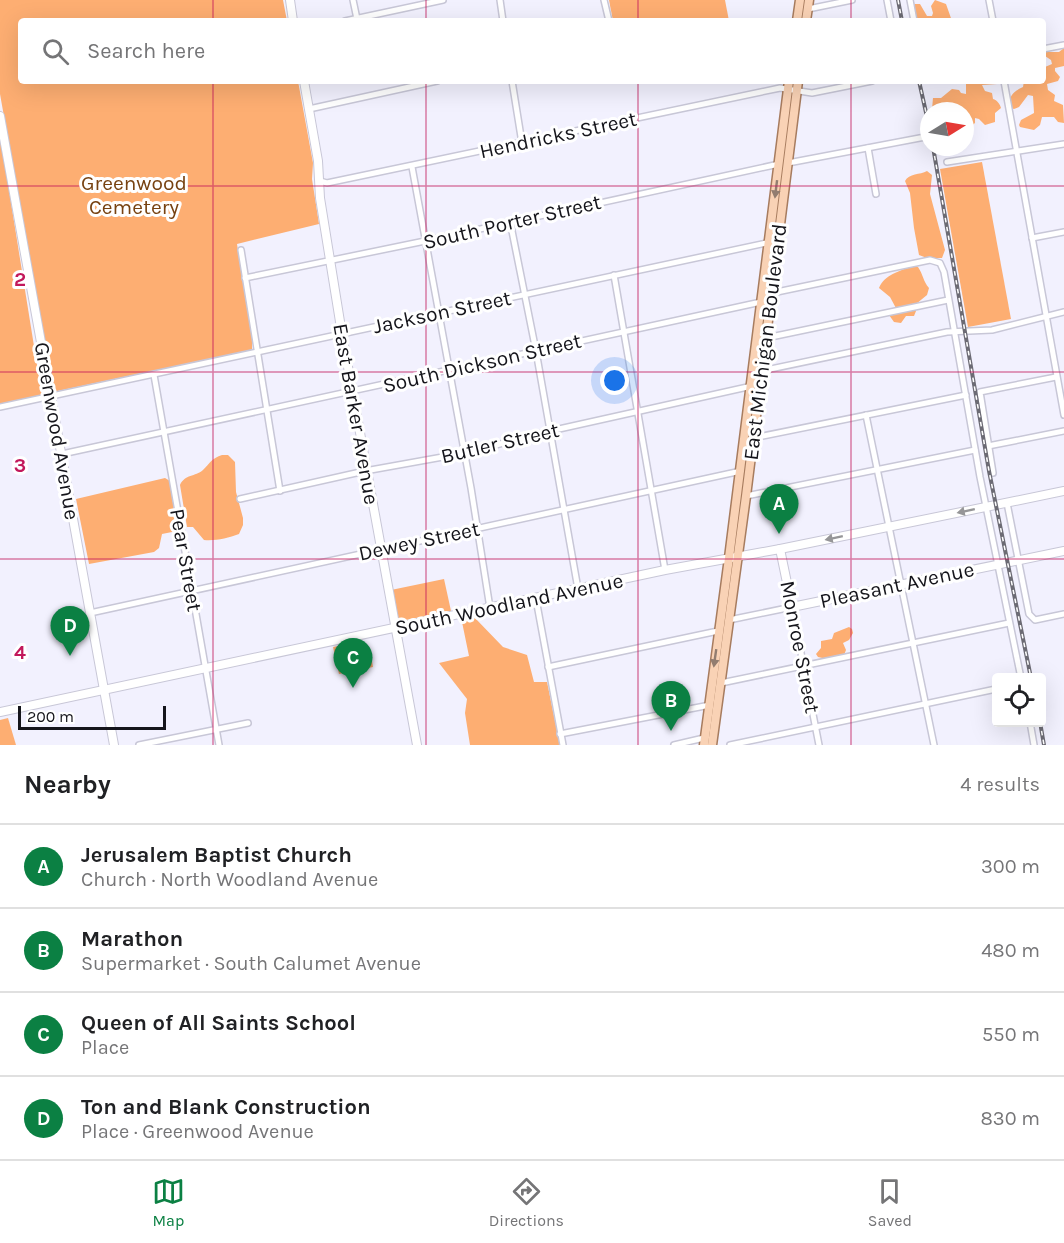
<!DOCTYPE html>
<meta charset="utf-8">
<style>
:root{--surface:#fff;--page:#f6f6f6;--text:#202124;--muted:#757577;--line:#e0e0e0;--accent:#0b8043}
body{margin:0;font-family:Karla,sans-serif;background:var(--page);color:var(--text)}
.controls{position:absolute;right:18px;bottom:18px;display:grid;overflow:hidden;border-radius:6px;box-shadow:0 6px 24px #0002}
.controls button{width:54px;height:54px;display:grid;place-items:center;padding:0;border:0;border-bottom:2px solid var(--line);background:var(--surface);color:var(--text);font:30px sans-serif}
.compass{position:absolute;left:920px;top:102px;width:54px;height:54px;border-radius:50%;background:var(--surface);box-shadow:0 6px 24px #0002;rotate:79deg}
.scale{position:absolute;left:18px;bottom:15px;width:148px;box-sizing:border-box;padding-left:6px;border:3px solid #15151b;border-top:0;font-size:16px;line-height:21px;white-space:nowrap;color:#15151b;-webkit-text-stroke:4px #fff;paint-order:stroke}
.you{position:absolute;left:615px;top:381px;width:21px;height:21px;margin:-15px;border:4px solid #fff;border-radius:50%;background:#1a73e8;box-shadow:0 0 0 9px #1a73e833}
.badge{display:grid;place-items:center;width:39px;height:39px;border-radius:50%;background:var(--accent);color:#fff;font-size:20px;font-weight:700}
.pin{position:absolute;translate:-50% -50px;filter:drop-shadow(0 2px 3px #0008)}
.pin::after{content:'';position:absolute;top:32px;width:21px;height:18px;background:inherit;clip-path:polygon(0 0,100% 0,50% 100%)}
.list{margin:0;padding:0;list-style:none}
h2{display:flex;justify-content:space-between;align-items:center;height:78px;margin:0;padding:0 24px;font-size:26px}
h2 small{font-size:20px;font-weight:400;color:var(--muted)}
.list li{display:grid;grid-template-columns:39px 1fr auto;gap:18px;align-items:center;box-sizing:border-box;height:84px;padding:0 24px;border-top:2px solid var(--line)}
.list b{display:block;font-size:22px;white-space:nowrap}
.list p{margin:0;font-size:20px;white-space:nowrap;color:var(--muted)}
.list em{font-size:20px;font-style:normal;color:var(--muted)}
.icon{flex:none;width:33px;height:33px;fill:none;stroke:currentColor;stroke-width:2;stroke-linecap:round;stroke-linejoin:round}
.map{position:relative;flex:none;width:1064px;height:745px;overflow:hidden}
.search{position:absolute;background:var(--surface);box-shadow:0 6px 24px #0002;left:18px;right:18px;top:18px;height:66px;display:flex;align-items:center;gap:15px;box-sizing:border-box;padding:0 21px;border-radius:6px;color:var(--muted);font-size:22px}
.sheet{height:414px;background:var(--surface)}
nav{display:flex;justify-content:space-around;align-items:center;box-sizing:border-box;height:84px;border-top:2px solid var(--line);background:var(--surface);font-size:16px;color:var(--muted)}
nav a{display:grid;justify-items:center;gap:3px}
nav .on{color:var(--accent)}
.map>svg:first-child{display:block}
.green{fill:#fdae72}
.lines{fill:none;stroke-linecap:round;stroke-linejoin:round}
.street-casing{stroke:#c8c7d7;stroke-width:8}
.secondary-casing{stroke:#c8c7d7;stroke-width:10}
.primary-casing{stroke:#a77c5f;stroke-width:11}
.street{stroke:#fff;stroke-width:5}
.secondary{stroke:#fff;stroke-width:8}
.primary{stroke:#f9d2b5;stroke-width:8}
.rail-casing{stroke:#6c6b74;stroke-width:4}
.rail{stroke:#fff;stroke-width:1.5;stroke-dasharray:4.5;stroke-linecap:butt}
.oneway{fill:#927d70}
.oneway2{fill:#969698}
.grid{fill:none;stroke:#c2185b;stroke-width:1.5;stroke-opacity:0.55}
.labels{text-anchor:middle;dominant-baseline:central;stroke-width:6;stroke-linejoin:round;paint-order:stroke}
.street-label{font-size:21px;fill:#15151b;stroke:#fff}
.park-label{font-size:21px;fill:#774211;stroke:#fff}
.grid-label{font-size:20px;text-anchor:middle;font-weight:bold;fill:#c2185b;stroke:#fff;stroke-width:6;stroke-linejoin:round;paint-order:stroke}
</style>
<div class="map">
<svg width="1064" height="745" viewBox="0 0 1064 745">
<rect width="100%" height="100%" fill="#f2f1fe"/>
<g class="green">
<polygon points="0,0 283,0 287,21 21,21 21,81 298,81 313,163 312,179 319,224 237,244 252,337 252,350 53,392 0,94"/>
<polygon points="609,0 725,0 729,21 613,21"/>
<polygon points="935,0 946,4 952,21 917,21 913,11 915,4 920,4 927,16 932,16 933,13 931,6"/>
<path d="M1064 48V66L1055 68V71L1060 77 1058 81 1047 84 1048 90 1055 95 1054 101 1063 105 1064 123 1058 122 1054 117H1042L1040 125 1034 130 1020 127 1019 125 1021 120 1034 113 1033 96 1028 95 1019 107 1014 109 1011 108C1007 97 1014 91 1023 87L1024 81H1043V65L1045 67 1052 64 1051 60 1045 56 1046 52H1059Z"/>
<path d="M966 81H999L997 84 982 85 985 91 992 93 993 99C997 100 1000 104 1001 108L995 113V122L985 125 979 119 975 118V123L970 127H965V111H933L932 109 933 98H941L952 89 959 90 961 93 966 94Z"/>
<polygon points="0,134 42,396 0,404"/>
<polygon points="982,162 1011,319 968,327 940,169"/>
<path d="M927 171 932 175 930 194 945 250 942 258H927L919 255 914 228 910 193 905 181C909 173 920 175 927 171Z"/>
<path d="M911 266 918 267C923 274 923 281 929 288L927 295 916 304V311L914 316H906L901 323 894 322 889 315 897 310 890 297 879 288C885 274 899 272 911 266Z"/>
<path d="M222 455H228L235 462 236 492 243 518V525L239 534C228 538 216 541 204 540L193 527H187L180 485C185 474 195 477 203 470 210 463 212 458 222 455Z"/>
<polygon points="165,478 170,481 177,531 162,534 159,548 154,552 89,564 76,499"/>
<polygon points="444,579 451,611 401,621 397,619 391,590"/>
<polygon points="475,618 503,647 527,655 534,682 547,682 560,745 470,745 465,713 467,699 439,663 469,656 462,622"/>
<polygon points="849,627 852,629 853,633 849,640 843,643 846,650 844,655 833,656 827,659 818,657 816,654 821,648 821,641 832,639 834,633"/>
<polygon points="353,643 359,643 370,649 373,667 339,674 333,647"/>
<polygon points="8,718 16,745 0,745 0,720"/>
</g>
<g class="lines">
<g class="street-casing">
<g id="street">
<polyline points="353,0 357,19"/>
<polyline points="500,0 503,21"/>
<polyline points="604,0 609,21"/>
<polyline points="887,0 891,21"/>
<polyline points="910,0 914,21"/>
<polyline points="989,0 993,21"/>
<polyline points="808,9 852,0"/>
<polyline points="345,21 443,0"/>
<polyline points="1043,49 1064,45"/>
<polyline points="512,81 522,143"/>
<polyline points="1004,81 1064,415"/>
<polyline points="309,109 437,81"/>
<polyline points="868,148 876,194"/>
<polyline points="947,162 1064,144"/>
<polyline points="788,163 925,137"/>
<polyline points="412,167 471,488 490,608"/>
<polyline points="320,181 327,183 780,88 812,93 872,81"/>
<polyline points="510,221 536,351 578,589"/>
<polyline points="1032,238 1064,232"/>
<polyline points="241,250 280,491"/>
<polyline points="614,275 665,570"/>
<polyline points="245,278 425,241 779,164"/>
<polyline points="772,293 930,260 940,263 944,272 980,477 1021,678"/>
<polyline points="766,338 948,300"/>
<polyline points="761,371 947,332 992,330 1064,312"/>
<polyline points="154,375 219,745"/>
<polyline points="0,407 771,242"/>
<polyline points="866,415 934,745"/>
<polyline points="753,438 966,395"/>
<polyline points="988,446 1064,431"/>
<polyline points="62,454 761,302"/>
<polyline points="993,473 980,392 1056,377"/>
<polyline points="746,496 975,450"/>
<polyline points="240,499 365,471 465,453 550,431 752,386"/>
<polyline points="1007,503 1029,614 1035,620 1064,614"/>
<polyline points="536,599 563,745"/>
<polyline points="90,613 741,471"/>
<polyline points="729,620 792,607 819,745"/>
<polyline points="548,667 718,631"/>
<polyline points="721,683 1009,623"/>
<polyline points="1030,722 1034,745"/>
<polyline points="560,734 710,705"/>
<polyline points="139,745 248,723"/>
<polyline points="674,745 704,738"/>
<polyline points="730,745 996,689"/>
</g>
</g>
<g class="secondary-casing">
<g id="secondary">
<polyline points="290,0 293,21"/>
<polyline points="304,81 318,161 320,198 342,334 417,745"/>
<polyline points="0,116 114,745"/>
<polyline points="780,549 792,607 1064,551"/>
<polyline points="0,712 665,570 780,549 1064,491"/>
</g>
</g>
<g class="primary-casing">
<g id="primary">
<polyline points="797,21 800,0"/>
<polyline points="806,21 809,0"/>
<polyline points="704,745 729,558 789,81"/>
<polyline points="712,745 746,496 798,81"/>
</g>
</g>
<use href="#street" class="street"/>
<use href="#secondary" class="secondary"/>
<use href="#primary" class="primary"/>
<g class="rail-casing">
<g id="rail">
<polyline points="898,0 902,21"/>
<polyline points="919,81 929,126"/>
<polyline points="933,147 989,471 1031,678"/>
<polyline points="1040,722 1044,745"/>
</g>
</g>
<use href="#rail" class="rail"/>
</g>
<defs><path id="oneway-solid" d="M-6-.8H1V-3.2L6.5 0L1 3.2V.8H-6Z" transform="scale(1.5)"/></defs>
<g class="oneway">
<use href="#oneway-solid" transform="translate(776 189) rotate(97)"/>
<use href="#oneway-solid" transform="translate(715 658) rotate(98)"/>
</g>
<g class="oneway2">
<use href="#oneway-solid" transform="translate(966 511) rotate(168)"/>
<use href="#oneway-solid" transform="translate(834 538) rotate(168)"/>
</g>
<path class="grid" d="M213 0V21M426 0V21M638 0V21M851 0V21M213 81V745M426 81V745M638 81V745M851 81V745M0 186H1064M0 372H1064M0 559H1064"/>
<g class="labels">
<g class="street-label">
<text transform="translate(558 135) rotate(-12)">Hendricks Street</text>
<text transform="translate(512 222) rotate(-13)">South Porter Street</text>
<text transform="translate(442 312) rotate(-12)">Jackson Street</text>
<text transform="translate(765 342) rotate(-83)">East Michigan Boulevard</text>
<text transform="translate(482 363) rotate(-13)">South Dickson Street</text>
<text transform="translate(356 414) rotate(80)">East Barker Avenue</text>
<text transform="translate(57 431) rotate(80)">Greenwood Avenue</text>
<text transform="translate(500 443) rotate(-13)">Butler Street</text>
<text transform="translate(419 541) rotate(-12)">Dewey Street</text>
<text transform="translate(186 560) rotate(80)">Pear Street</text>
<text transform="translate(897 585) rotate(-12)">Pleasant Avenue</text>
<text transform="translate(509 604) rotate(-12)">South Woodland Avenue</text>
<text transform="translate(800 647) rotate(79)">Monroe Street</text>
</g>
<g class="park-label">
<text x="134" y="183">Greenwood<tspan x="134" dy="24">Cemetery</tspan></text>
</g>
</g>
<g class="grid-label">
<text x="20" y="286">2</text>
<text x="20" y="472">3</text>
<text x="20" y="659">4</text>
</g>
</svg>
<div class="controls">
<button><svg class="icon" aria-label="locate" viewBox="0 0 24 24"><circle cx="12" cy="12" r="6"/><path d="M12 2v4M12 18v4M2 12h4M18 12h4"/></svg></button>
</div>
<svg class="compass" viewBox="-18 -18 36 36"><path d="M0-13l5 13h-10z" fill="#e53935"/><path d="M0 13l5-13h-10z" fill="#757577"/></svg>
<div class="scale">200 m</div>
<div class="you"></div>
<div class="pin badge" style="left:779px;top:534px">A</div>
<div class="pin badge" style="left:671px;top:731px">B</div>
<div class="pin badge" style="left:353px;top:688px">C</div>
<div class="pin badge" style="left:70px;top:656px">D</div>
<div class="search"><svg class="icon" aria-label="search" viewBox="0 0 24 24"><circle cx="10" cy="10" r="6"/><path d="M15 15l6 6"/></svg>Search here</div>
</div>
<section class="sheet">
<h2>Nearby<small>4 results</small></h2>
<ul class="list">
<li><span class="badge">A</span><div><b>Jerusalem Baptist Church</b><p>Church · North Woodland Avenue</p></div><em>300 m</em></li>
<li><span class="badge">B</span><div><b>Marathon</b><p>Supermarket · South Calumet Avenue</p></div><em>480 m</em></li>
<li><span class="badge">C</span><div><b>Queen of All Saints School</b><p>Place</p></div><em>550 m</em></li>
<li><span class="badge">D</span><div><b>Ton and Blank Construction</b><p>Place · Greenwood Avenue</p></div><em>830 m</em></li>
</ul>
</section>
<nav>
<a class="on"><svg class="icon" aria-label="map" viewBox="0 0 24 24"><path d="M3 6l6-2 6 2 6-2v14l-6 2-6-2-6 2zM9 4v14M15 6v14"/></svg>Map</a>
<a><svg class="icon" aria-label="directions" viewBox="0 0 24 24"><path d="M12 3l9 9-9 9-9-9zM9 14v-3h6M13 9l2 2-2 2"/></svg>Directions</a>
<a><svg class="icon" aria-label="saved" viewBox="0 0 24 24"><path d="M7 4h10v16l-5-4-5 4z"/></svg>Saved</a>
</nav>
